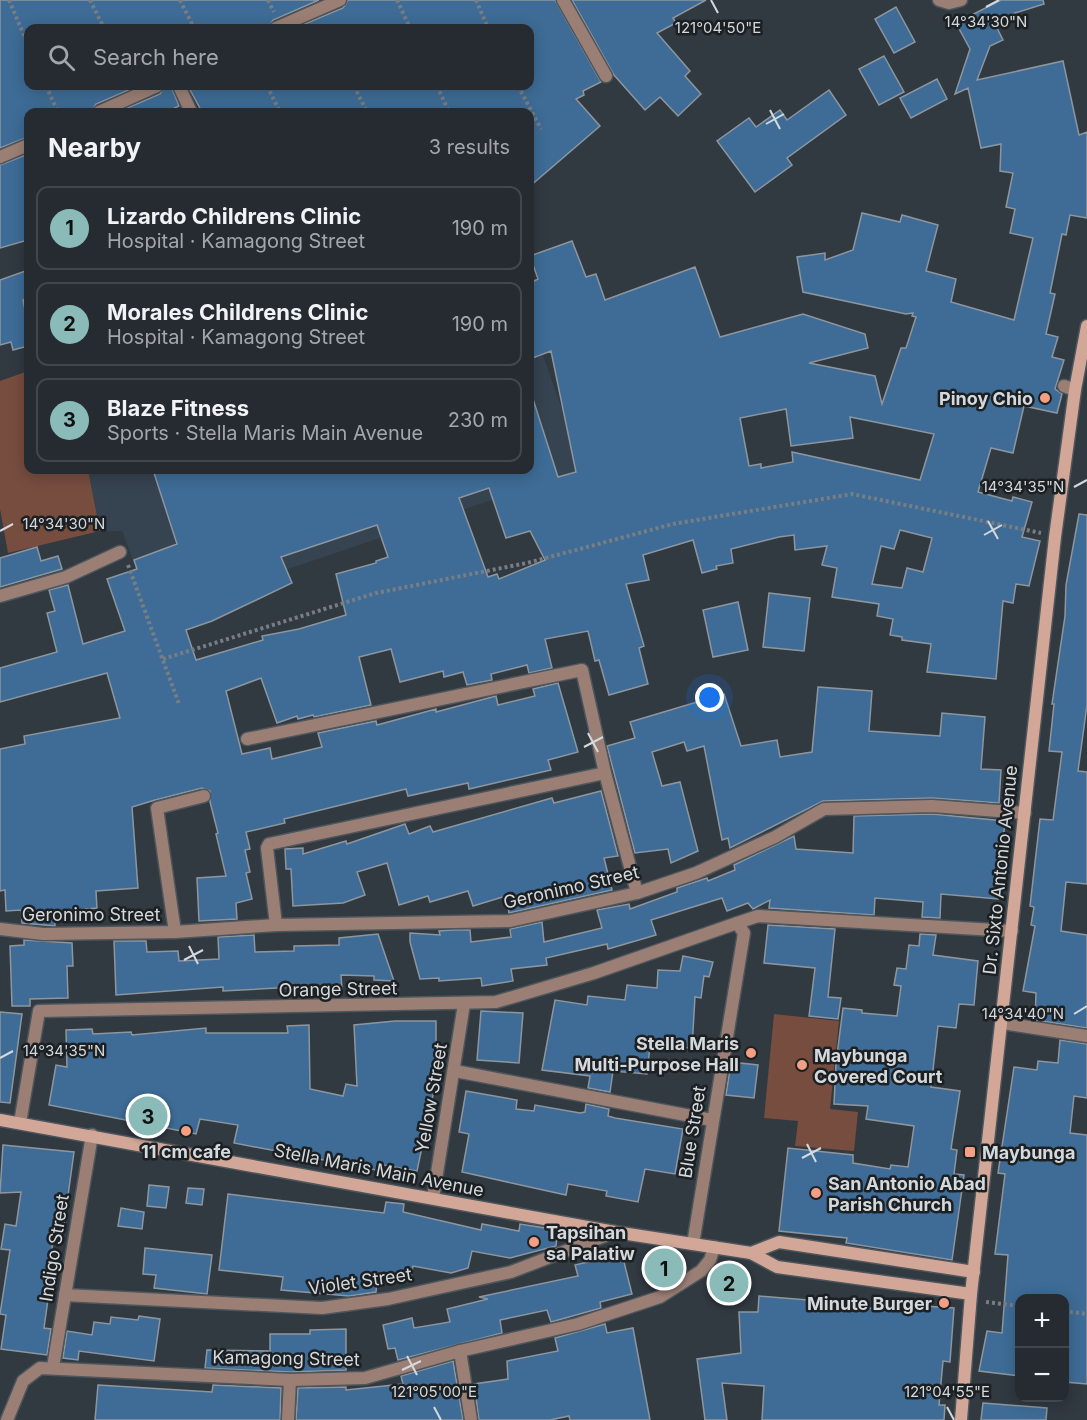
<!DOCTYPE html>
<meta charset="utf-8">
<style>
:root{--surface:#252b31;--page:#31373d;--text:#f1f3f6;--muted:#a3a7ab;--line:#42474d;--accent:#8bbbb9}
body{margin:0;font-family:Inter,sans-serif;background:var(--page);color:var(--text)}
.controls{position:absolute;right:18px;bottom:18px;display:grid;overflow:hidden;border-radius:12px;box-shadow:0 3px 15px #0003}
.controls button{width:54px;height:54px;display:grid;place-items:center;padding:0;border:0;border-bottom:2px solid var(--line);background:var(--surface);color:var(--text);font:30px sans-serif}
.you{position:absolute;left:710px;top:698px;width:21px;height:21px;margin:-15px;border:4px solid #fff;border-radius:50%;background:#1a73e8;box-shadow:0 0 0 9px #1a73e833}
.badge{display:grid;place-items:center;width:39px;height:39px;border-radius:50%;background:var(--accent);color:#111;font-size:20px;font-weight:700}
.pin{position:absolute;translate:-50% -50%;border:3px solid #fff;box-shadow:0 2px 6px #0006}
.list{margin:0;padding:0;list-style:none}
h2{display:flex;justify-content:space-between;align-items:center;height:78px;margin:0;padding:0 24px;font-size:26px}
h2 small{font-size:20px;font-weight:400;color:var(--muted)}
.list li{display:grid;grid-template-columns:39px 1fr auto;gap:18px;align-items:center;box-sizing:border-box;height:84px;margin:0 12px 12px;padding:0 12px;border:2px solid var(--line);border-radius:12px}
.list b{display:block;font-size:22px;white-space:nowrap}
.list p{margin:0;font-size:20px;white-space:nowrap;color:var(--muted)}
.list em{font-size:20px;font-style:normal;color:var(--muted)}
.icon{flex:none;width:33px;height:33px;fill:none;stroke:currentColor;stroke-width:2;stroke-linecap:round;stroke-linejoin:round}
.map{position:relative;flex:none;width:1087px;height:1420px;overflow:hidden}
.search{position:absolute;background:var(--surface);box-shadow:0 3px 15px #0003;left:24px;top:24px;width:510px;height:66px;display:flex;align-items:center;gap:15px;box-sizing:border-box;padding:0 21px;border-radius:12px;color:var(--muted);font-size:22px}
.panel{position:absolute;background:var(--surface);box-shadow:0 3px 15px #0003;left:24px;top:108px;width:510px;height:366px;border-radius:12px}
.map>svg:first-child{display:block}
.built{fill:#364350}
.green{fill:#774d3f}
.building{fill:#3e6c96;stroke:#8d969f;stroke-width:1.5;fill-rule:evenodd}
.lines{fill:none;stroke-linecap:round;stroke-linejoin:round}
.service-casing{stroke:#4e565d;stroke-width:15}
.minor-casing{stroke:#4e565d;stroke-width:15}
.secondary-casing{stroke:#4e565d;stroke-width:15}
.path{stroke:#777e84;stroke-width:4;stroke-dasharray:3 3;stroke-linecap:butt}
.service{stroke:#9b7f75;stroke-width:12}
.minor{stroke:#9b7f75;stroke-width:12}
.secondary{stroke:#d3a797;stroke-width:12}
.ticks{fill:none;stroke:#d4d9dd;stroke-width:2}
.poi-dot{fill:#f39f83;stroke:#1c2023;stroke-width:2}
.labels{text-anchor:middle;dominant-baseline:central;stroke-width:5;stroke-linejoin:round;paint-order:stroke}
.poi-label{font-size:18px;font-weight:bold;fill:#d4d9dd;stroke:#1c2023;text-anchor:start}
.street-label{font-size:18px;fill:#d4d9dd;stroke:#1c2023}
.ticks-label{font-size:15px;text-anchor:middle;fill:#d4d9dd;stroke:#1c2023;stroke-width:5;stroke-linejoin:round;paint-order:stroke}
</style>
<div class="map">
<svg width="1087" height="1420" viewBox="0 0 1087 1420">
<rect width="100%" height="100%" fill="#313941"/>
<polygon class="built" points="530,318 583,469 153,615 122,531 100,531 88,470 530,470"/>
<g class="green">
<polygon points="28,371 28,470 88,470 100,531 8,553 0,509 0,381"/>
<polygon points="774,1014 839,1021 830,1109 858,1112 854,1151 795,1146 798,1121 764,1118"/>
</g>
<g class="building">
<polygon points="0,0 319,0 273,20 268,28 28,28 28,86 138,86 96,104 91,112 28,112 28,137 0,148"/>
<polygon points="348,0 555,0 601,82 583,91 584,95 576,99 600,126 530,186 530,112 202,112 188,86 530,86 530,28 295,28 343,8"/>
<polygon points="572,0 706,0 673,18 676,23 657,33 690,71 685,76 701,94 678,116 660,97 645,110 614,75"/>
<path d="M1001 0H1043L1044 4 993 20 1003 40 990 46 977 80 1063 61 1079 135 1087 132V218L1070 215 1066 235 1062 234 1050 293 1055 294 1046 334 1058 337 1052 357 1064 360 1055 389 1062 394 1057 413 1024 406 1013 453 991 448 978 492 1012 501 1013 497 1032 502 1022 537 1040 541 1029 586 1016 584 1013 603 1003 601 996 679 927 672 931 644 902 640V637L890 635 893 619 877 616 879 604 832 597 837 568 822 565 827 546 795 550 794 535 779 537 731 549 733 563 716 566 717 569 702 573 693 540 643 555 649 580 626 584 644 646 639 648 648 684 609 695 599 660 595 661 588 631 545 639 552 668 529 673 527 665 491 674 492 680 467 685 463 672 444 677 443 671 400 682 391 649 359 657 371 705 314 717 313 715 298 719 297 716 277 723 261 678 226 691 242 754 270 748 272 759 322 747 318 733 376 721 377 725 436 709V712L496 696 498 705 535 696 533 689 558 683 578 752 548 760 551 770 469 789 468 783 408 796 406 789 284 819 285 823 246 832 250 849 245 850 250 872 246 873 252 899 236 903 237 919 199 921 197 878 226 876 216 834 218 833 210 802V791L202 788 155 800 132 807 138 888 96 891 97 908 54 912 55 926 22 923 21 910 6 911 5 890 0 891V749L25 744 24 736 120 718 107 673 0 702V668L57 652 47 613 55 611 49 590 68 585 83 644 125 631 107 579 137 569 134 560 177 544 153 470H530V399H533L558 477 576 472 551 351 530 359V283L538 279 530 256 572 241 586 277 596 274 605 300 695 267 720 337 803 314 865 334 868 348 809 363 875 376 882 404 901 348H906L916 317 912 316 913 313 906 314 803 292 797 257 825 253V260L853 250 862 213 900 222 902 215 938 225 926 271 956 279 951 302 1014 320 1033 238 1010 233 1015 209 1006 207 1013 173 1000 171 1001 144 981 148 968 88 955 94 970 49 956 23ZM786 409 791 446 853 438 850 417 934 434 920 480 792 452 793 462 761 468V464L749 466 740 418ZM489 488 506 538 530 531 545 560 499 579 497 574 488 577 459 498ZM377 525 388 557 376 561V563L336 574 346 615 299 629 262 636 263 640 196 660 186 630 212 621 292 583 281 557ZM900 530 932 538 923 572 907 568 902 588 872 584 881 546 894 549Z"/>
<polygon points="896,7 915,42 894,53 875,19"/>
<polygon points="884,56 904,92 879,105 859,69"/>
<polygon points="937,79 947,99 911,118 900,98"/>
<polygon points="165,86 171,86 179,106 166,112 118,112 160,94"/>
<polygon points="829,90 846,115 787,158 792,165 755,192 717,141 749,118 756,127 780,110 787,120"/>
<polygon points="28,154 28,240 0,248 0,165"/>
<polygon points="28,270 28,298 23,300 28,325 28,346 13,350 11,342 0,345 0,280"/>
<polygon points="1079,514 1087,515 1087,705 1078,771 1087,772 1087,884 1066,882 1061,931 1087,935 1087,1028 1035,1020 1036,993 1023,991 1035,926 1031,925 1034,907 1030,906 1040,819 1053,820 1062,752 1049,751 1054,704 1052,704 1065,616 1066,585"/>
<polygon points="37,547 41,561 58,556 62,569 0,587 0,558"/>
<polygon points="769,593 810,598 804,651 763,647"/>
<polygon points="738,602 748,650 713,657 703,610"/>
<polygon points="818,687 872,691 869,731 940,736 942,713 985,717 981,769 1001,770 999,803 932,798 823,801 730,848 728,838 722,840 704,746 687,751 684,742 652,752 662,786 680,782 698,851 671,863 668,849 635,853 607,746 635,738 630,722 724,694 741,746 777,740 780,757 812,752"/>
<polygon points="601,791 618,856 604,858 612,890 509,913 506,896 473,906 468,891 430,902 428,896 399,905 387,863 357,872 365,895 343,903 293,906 291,869 286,869 285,849 303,848 303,854 346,841 347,844 405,824 409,834 430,826 433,832 552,798 554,803"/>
<polygon points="932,814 1005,821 998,899 941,894 940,918 922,917 923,902 875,898 874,915 769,908 770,900 753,909 748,903 727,911 722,898 651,920 656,935 608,949 607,944 546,958 547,965 511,969 513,981 482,986 481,978 439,981 439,978 420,979 410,942 410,933 440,935 439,931 452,930 470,930 471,942 511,937 510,929 542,922 544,942 602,928 597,910 629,904 630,909 677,892 677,888 707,878 708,881 735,870 734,865 794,836 796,849 853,853 854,816"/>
<polygon points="768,925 835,929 828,997 841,998 838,1019 809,1016 815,968 764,963"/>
<polygon points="378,934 394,981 374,980 374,976 341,975 342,990 296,992 295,987 223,991 223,987 116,995 114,941 146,941 147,952 178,951 179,961 219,959 218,937 254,935 255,952 294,951 294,946 339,945 339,938"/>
<polygon points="920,934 936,935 933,955 978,961 974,1005 959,1004 956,1028 938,1026 931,1087 960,1091 951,1149 957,1150 954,1174 964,1175 952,1260 846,1243 847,1238 779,1231 788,1148 853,1155 853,1163 890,1169 891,1165 908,1167 914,1126 866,1119 868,1106 834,1104 836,1063 843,1008 862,1010 862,1013 897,1016 901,986 894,985 897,968 906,969 909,945 919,946"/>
<polygon points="24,940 72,943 73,966 67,966 68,998 30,999 30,1006 12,1006 10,946 24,945"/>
<polygon points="683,956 713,962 709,977 704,976 701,998 695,997 692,1048 650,1046 647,1074 613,1071 610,1092 588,1088 590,1076 542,1070 555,1000 587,1005 588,996 625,1000 627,985 657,988 658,970 680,971"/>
<polygon points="481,1011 523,1013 519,1063 477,1060"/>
<polygon points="0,1012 22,1014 10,1103 0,1102"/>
<polygon points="395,1021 436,1021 436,1081 417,1171 378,1164 377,1170 234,1143 238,1125 200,1119 196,1134 49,1105 56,1065 67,1067 66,1030 92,1029 93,1034 131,1032 132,1035 206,1028 206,1033 288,1033 287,1026 309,1025 310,1089 343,1096 346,1084 357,1086 354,1025"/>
<polygon points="1060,1040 1087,1044 1087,1098 1074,1096 1070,1133 1087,1135 1087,1384 1065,1382 1065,1299 1020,1299 1020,1376 979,1371 987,1331 1002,1333 1008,1255 995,1254 1005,1174 998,1173 1014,1067 1037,1070 1038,1061 1058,1063"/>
<polygon points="731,1062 758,1065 754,1098 726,1095"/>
<polygon points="466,1091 517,1100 516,1109 534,1111 535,1105 580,1113 585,1112 586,1104 609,1109 608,1116 615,1118 683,1129 675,1174 645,1169 638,1202 606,1196 607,1191 568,1184 566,1195 462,1172 469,1134 459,1132"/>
<polygon points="3,1145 74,1152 63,1232 55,1231 48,1271 52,1271 44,1328 51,1329 47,1355 1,1349 6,1315 0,1314 10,1250 1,1249 5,1224 16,1226 21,1192 0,1193"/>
<polygon points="149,1185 169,1187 166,1208 147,1206"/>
<polygon points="188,1188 204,1189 202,1205 186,1203"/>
<polygon points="228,1194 384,1213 386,1202 404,1204 403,1212 481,1230 482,1224 519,1231 520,1224 558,1230 556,1246 510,1258 472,1251 468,1268 451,1273 413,1266 410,1282 393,1279 393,1283 377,1281 376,1292 349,1296 281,1290 283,1277 219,1270"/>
<polygon points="121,1208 144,1212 142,1229 118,1226"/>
<polygon points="145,1248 212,1255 207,1294 154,1288 156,1275 143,1274"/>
<polygon points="622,1254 632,1294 600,1302 601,1308 551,1322 547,1310 500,1320 502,1333 398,1360 395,1348 388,1349 383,1325 412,1318 414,1328 450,1322 447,1309 488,1299 479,1297 578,1276 575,1265"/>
<polygon points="759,1296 869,1305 869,1308 908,1311 908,1305 954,1308 950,1362 943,1361 939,1405 945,1405 944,1420 762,1420 764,1386 722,1383 727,1420 705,1420 697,1359 741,1353 739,1312 758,1312"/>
<polygon points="139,1316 160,1319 154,1361 79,1351 78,1360 63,1358 67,1331 92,1335 94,1322 110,1324 111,1317 138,1320"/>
<polygon points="605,1324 607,1333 633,1328 650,1420 570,1420 569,1416 550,1420 479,1420 474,1384 508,1379 507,1361 558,1351 555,1338"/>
<polygon points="346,1329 346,1370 290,1372 205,1368 207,1350 270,1351 270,1334 310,1334 310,1330"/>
<polygon points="453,1361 463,1420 296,1420 298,1388 346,1387 346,1390 403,1384 401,1376"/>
<polygon points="98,1385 212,1392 213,1385 281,1388 280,1420 95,1420"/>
<polygon points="983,1403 1047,1408 1046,1420 981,1420"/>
</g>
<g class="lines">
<g class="service-casing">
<g id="service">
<polyline points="939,0 949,3 961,0"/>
<polyline points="1064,386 1075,390"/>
<polyline points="637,893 696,873 775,837 824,809 932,806 1025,813"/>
<polyline points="737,923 758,916 1012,931"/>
<polyline points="175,932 157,808 204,796"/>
<polyline points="1002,1023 1087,1036"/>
<polyline points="460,1351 471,1420"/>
<polyline points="288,1420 290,1380"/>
</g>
</g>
<g class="minor-casing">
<g id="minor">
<polyline points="563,0 606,76"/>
<polyline points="276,28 340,0"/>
<polyline points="179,86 191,112"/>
<polyline points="99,112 157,86"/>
<polyline points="0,157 28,145"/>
<polyline points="0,596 66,577 120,552"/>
<polyline points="276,925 267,848 269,844 605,773"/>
<polyline points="0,929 43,934 175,932 276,925 510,921 637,893 605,773 582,670 247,739"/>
<polyline points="455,1071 712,1120"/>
<polyline points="20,1123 39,1011 496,1002 594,973 737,923 744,933 693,1244"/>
<polyline points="433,1198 464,1004"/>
<polyline points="65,1295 322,1308 388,1299 511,1272 615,1232"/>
<polyline points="53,1367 92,1135"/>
<polyline points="7,1420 23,1381 40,1368 290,1380 365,1378 460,1351 578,1324 660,1297 701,1271 710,1260 714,1247"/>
</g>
</g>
<g class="secondary-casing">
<g id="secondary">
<polyline points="0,1120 615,1232 751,1253 777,1267 971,1294"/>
<polyline points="751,1253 779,1242 974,1272"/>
<polyline points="961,1420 971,1294 1055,537 1075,390 1087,326"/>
</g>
</g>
<g class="path">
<polyline points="9,0 28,45"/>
<polyline points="90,0 104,28"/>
<polyline points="180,0 194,28"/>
<polyline points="268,0 274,12"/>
<polyline points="397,0 410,28"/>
<polyline points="476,0 488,28"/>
<polyline points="46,86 58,112"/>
<polyline points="267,86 280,112"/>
<polyline points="354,86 367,112"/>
<polyline points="437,86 449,112"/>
<polyline points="518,86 541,129"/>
<polyline points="128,565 179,704"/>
<polyline points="163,659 376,593 527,563 673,524 852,494 1041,533"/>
<polyline points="986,1302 1020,1306"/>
<polyline points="1064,1311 1087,1314"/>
</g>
<use href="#service" class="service"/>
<use href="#minor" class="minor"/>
<use href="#secondary" class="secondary"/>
</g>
<path class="ticks" d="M711 0 718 13M986 7 999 0M770 110 780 129M766 124 784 114M1074 487 1087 480M988 521 998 539M0 531 13 524M984 535 1002 525M588 733 598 752M584 747 603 737M189 946 198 964M184 960 203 950M1074 1014 1087 1006M0 1058 13 1051M807 1144 816 1162M802 1158 821 1148M407 1356 417 1375M402 1370 421 1361M434 1407 441 1420M947 1407 954 1420"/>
<g class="poi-dot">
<circle cx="1045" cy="398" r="6"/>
<circle cx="751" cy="1053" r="6"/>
<circle cx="802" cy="1065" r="6"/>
<circle cx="186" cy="1131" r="6"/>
<rect x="964" y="1146" width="12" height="12" rx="3"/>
<circle cx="816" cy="1193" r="6"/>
<circle cx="534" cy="1242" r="6"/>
<circle cx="944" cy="1303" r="6"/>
</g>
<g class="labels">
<g class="poi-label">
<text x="1033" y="398" text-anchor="end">Pinoy Chio</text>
<text x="739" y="1043" text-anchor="end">Stella Maris<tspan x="739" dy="21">Multi-Purpose Hall</tspan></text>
<text x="814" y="1055">Maybunga<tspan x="814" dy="21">Covered Court</tspan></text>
<text x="186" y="1151" text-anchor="middle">11 cm cafe</text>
<text x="982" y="1152">Maybunga</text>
<text x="828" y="1183">San Antonio Abad<tspan x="828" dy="21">Parish Church</tspan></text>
<text x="546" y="1232">Tapsihan<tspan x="546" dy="21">sa Palatiw</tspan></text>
<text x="932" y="1303" text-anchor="end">Minute Burger</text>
</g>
<g class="street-label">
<text transform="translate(1000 870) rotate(-84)">Dr. Sixto Antonio Avenue</text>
<text transform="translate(571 887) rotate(-13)">Geronimo Street</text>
<text x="91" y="914">Geronimo Street</text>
<text transform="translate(338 989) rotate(-1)">Orange Street</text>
<text transform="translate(431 1098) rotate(-80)">Yellow Street</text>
<text transform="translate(692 1132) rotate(-81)">Blue Street</text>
<text transform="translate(379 1170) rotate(11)">Stella Maris Main Avenue</text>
<text transform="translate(54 1248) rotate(-81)">Indigo Street</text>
<text transform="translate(360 1281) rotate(-8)">Violet Street</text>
<text transform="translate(286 1358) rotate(1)">Kamagong Street</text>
</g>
</g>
<g class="ticks-label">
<text x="986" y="27">14°34'30"N</text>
<text x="718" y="33">121°04'50"E</text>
<text x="1023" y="492">14°34'35"N</text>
<text x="64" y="529">14°34'30"N</text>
<text x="1023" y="1019">14°34'40"N</text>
<text x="64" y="1056">14°34'35"N</text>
<text x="434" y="1397">121°05'00"E</text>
<text x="947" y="1397">121°04'55"E</text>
</g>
</svg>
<div class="controls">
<button>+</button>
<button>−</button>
</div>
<div class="you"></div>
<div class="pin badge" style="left:664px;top:1268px">1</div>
<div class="pin badge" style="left:729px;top:1283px">2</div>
<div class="pin badge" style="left:148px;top:1116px">3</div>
<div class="search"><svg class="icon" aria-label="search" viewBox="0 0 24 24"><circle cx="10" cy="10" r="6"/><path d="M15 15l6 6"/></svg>Search here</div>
<section class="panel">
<h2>Nearby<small>3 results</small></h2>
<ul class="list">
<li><span class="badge">1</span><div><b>Lizardo Childrens Clinic</b><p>Hospital · Kamagong Street</p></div><em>190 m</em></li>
<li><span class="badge">2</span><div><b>Morales Childrens Clinic</b><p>Hospital · Kamagong Street</p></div><em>190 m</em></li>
<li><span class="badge">3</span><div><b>Blaze Fitness</b><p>Sports · Stella Maris Main Avenue</p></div><em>230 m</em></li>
</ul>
</section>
</div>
